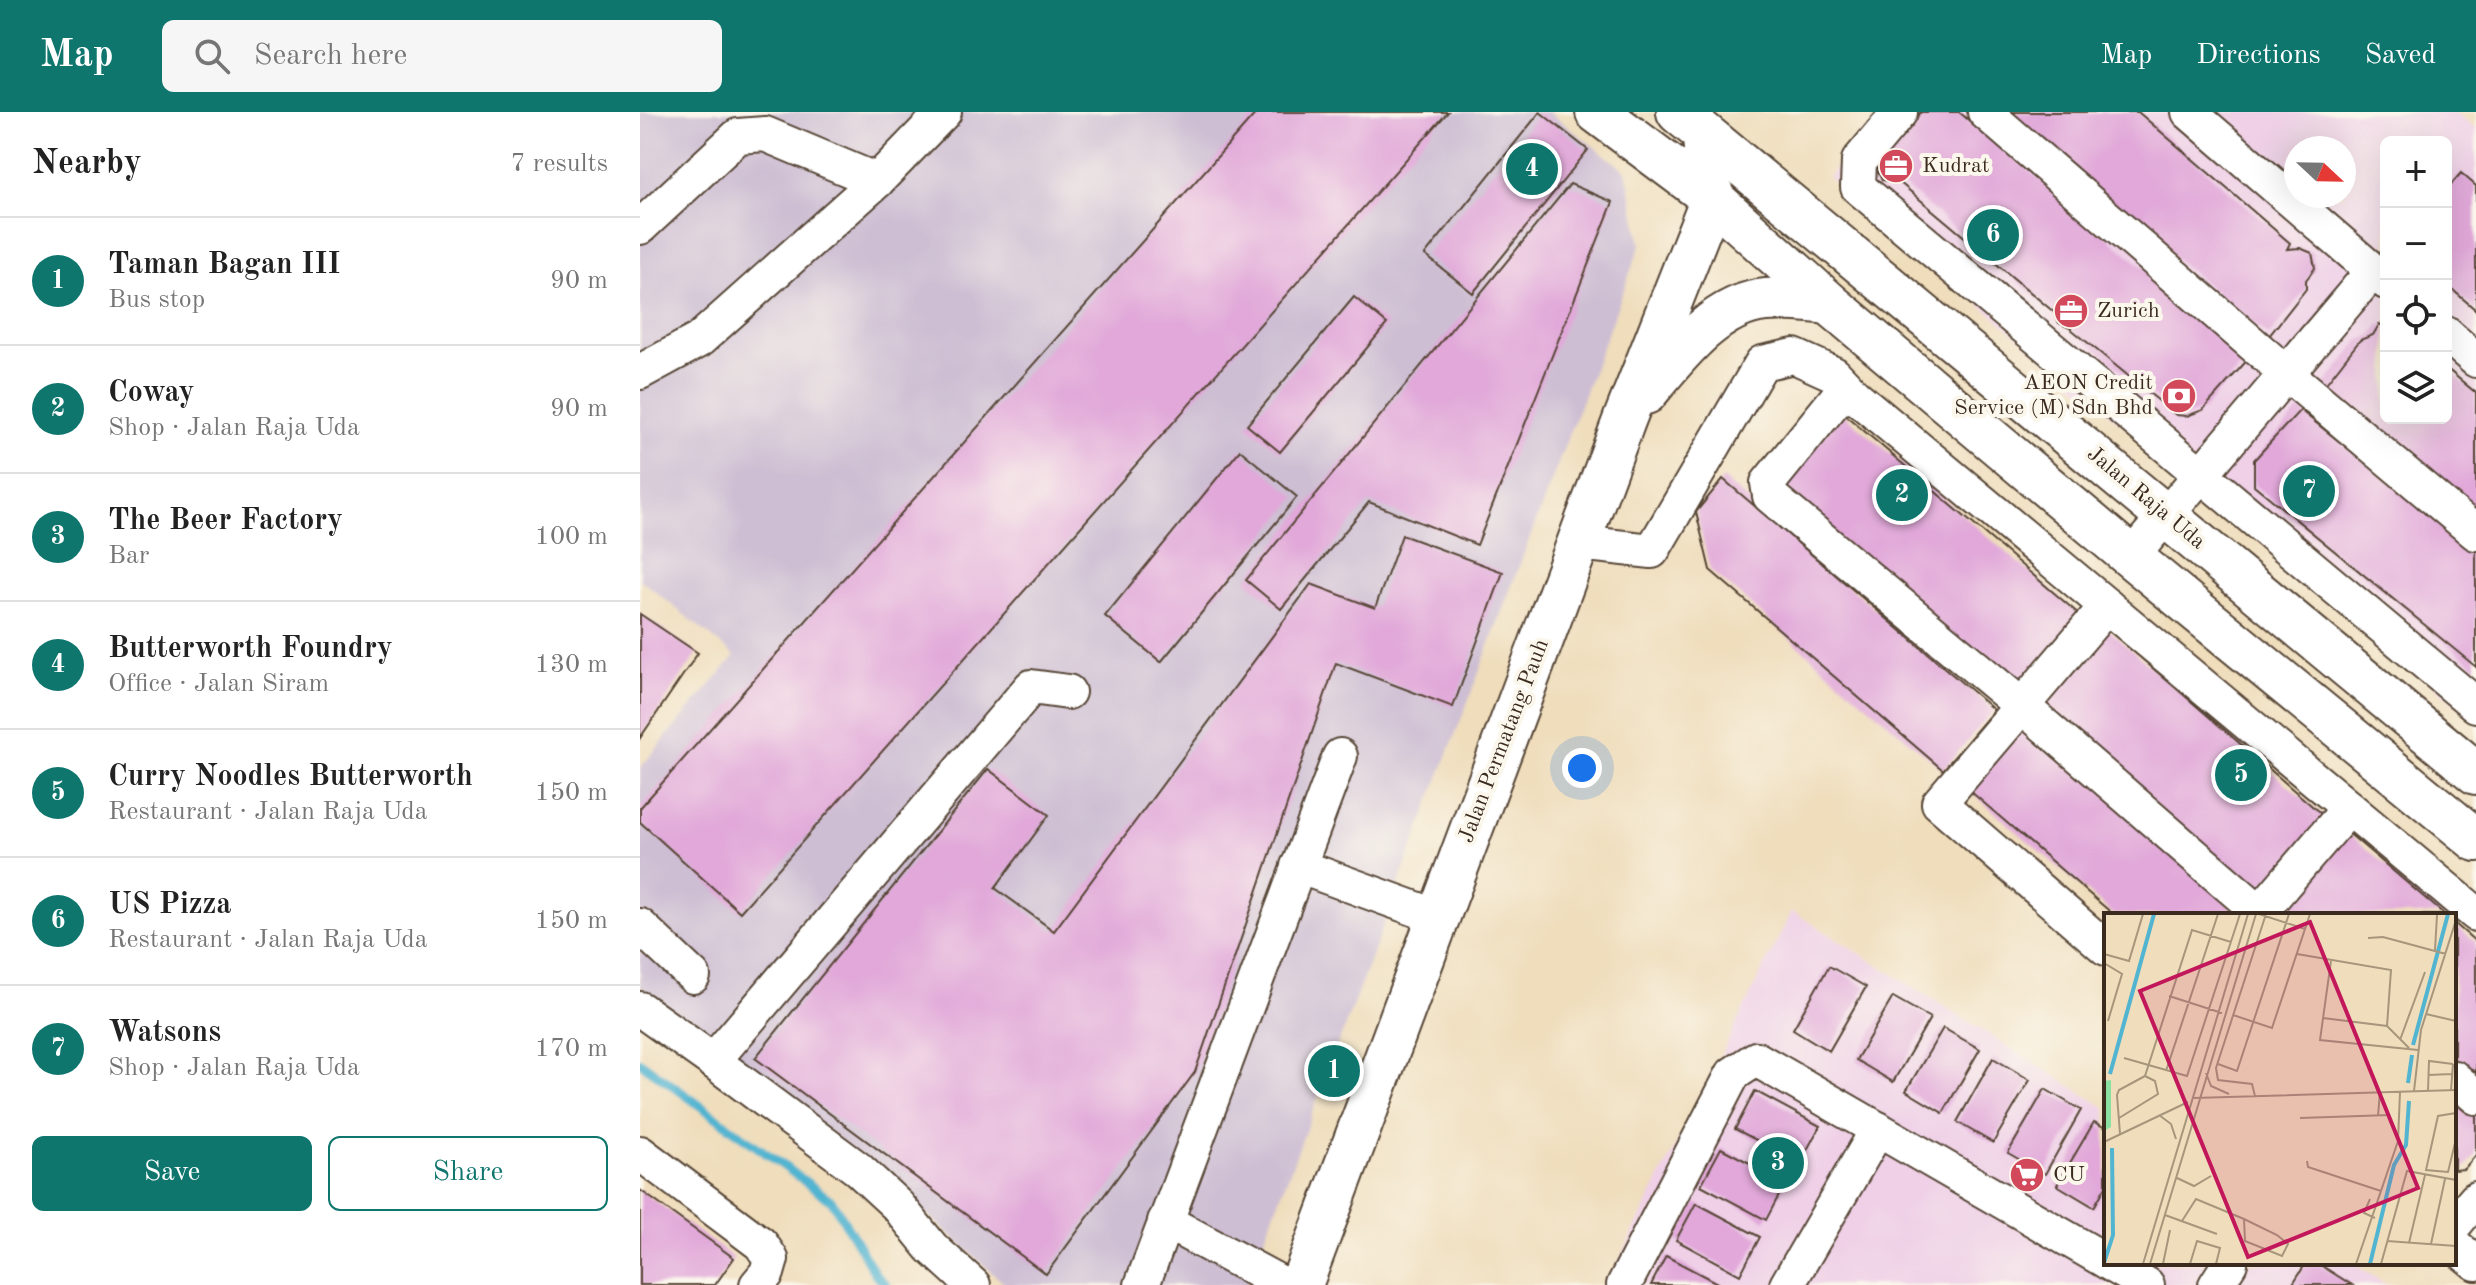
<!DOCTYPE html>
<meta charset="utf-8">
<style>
:root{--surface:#fff;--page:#f6f6f6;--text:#222;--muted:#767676;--line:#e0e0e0;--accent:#0f766e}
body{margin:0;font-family:"Old Standard TT",serif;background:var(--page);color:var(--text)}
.controls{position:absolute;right:24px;top:24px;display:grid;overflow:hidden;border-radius:12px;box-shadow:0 8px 32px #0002}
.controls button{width:72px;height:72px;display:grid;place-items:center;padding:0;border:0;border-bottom:2px solid var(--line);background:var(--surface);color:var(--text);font:40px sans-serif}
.compass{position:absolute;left:1644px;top:24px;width:72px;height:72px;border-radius:50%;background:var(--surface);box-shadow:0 8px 32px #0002;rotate:112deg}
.you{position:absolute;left:942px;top:656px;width:28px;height:28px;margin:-20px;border:6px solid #fff;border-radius:50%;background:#1a73e8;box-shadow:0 0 0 12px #1a73e833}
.badge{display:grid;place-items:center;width:52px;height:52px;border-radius:50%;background:var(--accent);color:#fff;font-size:26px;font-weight:700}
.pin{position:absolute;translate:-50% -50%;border:4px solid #fff;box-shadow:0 2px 8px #0006}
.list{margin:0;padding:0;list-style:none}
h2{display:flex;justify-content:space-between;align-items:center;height:104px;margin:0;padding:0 32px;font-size:34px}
h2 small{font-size:26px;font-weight:400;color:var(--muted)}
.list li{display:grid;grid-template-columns:52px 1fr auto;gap:24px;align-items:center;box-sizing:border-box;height:128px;padding:0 32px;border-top:2px solid var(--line)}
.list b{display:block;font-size:30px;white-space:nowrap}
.list p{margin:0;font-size:26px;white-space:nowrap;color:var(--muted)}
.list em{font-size:26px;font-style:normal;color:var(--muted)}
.actions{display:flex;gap:16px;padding:24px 32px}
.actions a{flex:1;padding:18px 0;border:2px solid var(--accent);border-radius:12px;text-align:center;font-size:28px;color:var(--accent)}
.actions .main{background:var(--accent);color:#fff}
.icon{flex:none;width:44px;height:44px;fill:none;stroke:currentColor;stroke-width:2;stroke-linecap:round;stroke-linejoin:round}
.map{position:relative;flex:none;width:1836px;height:1173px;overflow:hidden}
header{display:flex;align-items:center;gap:48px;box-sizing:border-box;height:112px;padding:0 40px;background:var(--accent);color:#fff}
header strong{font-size:38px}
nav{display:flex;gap:44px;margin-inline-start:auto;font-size:28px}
.search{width:560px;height:72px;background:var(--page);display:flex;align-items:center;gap:20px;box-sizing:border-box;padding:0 28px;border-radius:12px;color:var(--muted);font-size:30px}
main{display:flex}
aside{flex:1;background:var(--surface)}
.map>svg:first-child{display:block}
.built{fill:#efd0e7;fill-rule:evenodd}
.industrial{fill:#cdbed3}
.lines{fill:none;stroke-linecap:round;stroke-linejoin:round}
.stream{stroke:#51b4d0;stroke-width:9}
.building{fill:#e1a8d9}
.minor-casing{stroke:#564536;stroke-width:38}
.major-casing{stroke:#564536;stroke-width:46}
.minor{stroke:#fff;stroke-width:34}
.major{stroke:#fff;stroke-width:42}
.labels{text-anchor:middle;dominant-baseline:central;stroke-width:8;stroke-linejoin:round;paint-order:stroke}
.poi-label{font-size:22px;fill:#3b2a1e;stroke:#fbf7ec;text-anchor:start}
.street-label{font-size:22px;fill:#3b2a1e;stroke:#fbf7ec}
.inset-river{fill:none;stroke:#51b4d0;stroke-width:4}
.inset-road{fill:none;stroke:#a7957c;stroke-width:2}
.view{fill:#c2185b;fill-opacity:0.15;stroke:#c2185b;stroke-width:4}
.inset-edge{fill:none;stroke:#3b2a1e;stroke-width:4}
</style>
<header>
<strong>Map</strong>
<div class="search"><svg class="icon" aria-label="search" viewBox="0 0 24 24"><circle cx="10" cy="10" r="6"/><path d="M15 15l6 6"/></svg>Search here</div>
<nav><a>Map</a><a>Directions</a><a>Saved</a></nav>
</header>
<main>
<aside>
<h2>Nearby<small>7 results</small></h2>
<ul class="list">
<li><span class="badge">1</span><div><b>Taman Bagan III</b><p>Bus stop</p></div><em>90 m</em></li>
<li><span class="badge">2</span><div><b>Coway</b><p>Shop · Jalan Raja Uda</p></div><em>90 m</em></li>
<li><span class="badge">3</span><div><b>The Beer Factory</b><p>Bar</p></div><em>100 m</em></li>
<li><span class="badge">4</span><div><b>Butterworth Foundry</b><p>Office · Jalan Siram</p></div><em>130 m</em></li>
<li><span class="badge">5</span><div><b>Curry Noodles Butterworth</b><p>Restaurant · Jalan Raja Uda</p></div><em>150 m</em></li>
<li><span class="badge">6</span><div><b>US Pizza</b><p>Restaurant · Jalan Raja Uda</p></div><em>150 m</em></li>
<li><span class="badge">7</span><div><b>Watsons</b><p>Shop · Jalan Raja Uda</p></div><em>170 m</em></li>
</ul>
<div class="actions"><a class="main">Save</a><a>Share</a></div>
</aside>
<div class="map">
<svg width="1836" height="1173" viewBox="0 0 1836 1173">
<rect width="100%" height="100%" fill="#fbf7ec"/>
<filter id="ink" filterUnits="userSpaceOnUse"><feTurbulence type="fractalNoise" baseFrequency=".0125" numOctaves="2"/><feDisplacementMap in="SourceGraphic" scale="16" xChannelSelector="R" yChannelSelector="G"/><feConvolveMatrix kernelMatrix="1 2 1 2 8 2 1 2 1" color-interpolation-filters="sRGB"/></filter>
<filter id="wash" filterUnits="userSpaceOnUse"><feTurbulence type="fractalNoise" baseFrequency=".006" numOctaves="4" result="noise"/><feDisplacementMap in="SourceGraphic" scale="32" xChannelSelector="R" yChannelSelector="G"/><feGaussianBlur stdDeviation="1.8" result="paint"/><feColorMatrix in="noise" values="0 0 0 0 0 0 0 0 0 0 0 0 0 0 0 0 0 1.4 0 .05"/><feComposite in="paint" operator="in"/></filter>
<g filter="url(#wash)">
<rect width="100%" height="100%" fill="#efddbb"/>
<g class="built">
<path d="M1243 0H1814L1836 17V609L1188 65ZM1746 30H1806V306H1746ZM1656 36H1704V84H1656Z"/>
<polygon points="1152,799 1466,996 1466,1151 1712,1151 1747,1173 967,1173"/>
</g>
<polygon class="industrial" points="0,0 909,0 986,59 1001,132 607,1173 366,1173 239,1059 0,874 0,656 95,544 0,467"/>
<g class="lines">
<polyline class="stream" points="0,950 192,1089 236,1163 246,1173"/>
</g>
<g id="blocks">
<g class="building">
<polygon points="617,0 808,0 100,800 0,710 0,696"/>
<polygon points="900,0 948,38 833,181 785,143"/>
<polygon points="1281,0 1319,0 1610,245 1563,298 1547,304 1536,303 1430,216 1419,211 1415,201 1259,70 1242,68 1237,58 1237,49"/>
<polygon points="1358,0 1498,0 1650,131 1647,137 1660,136 1672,141 1675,156 1666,168 1666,177 1629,224"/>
<polygon points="1821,61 1836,74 1836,198 1806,172 1806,78"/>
<polygon points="930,72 973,90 837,433 729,390 641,497 606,468"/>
<polygon points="714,185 747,212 640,340 607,313"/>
<polygon points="1746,212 1746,306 1806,306 1806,256 1836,281 1836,402 1684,274 1720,228 1733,223 1739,213"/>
<polygon points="1660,298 1836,439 1836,555 1614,373 1614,348"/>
<polygon points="1203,301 1440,503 1382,571 1367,570 1139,376"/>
<polygon points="600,338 657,385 521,550 465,504"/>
<polygon points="1083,367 1354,598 1303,658 1070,458 1056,400"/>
<polygon points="762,423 863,460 813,595 696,551 555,960 406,1162 115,946 348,657 409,703 355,776 414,819 671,472 735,496"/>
<polygon points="0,502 58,541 0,626"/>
<polygon points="1464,514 1686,706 1619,783 1397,591"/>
<polygon points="1380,619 1406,623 1600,803 1474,803 1330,679"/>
<polygon points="1706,719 1805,803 1641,803 1638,800"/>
<polygon points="1814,811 1836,830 1836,969 1814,950"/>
<polygon points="1189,854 1226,875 1189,939 1153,917"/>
<polygon points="1253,885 1290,906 1253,970 1216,948"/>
<polygon points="1303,916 1340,937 1303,1001 1266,979"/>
<polygon points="1353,946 1390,968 1353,1031 1317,1010"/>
<polygon points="1814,971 1836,990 1836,1043 1824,1057 1814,1058"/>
<polygon points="1405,977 1441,998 1405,1062 1368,1041"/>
<polygon points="1115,979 1180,1014 1160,1051 1095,1017"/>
<polygon points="1454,1010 1466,1016 1466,1074 1454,1095 1417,1073"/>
<polygon points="1081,1036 1146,1070 1126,1108 1061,1073"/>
<polygon points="0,1078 94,1146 75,1173 0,1173"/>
<polygon points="1056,1091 1120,1125 1100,1163 1036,1128"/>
<polygon points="1026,1144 1081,1173 1011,1173"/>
<polygon points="1666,1151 1677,1151 1712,1173 1652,1173"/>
</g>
</g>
</g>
<g filter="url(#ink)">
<use href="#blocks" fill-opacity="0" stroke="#564536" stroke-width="2"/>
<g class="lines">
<g class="minor-casing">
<g id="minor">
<polyline points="1260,0 1219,49 1218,75 1836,593"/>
<polyline points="1345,0 1646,261 1836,421"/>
<polyline points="1549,0 1746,170"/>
<polyline points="0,115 98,24 125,22 237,69"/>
<polyline points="1806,222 1836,248"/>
<polyline points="0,260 59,228 237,69 304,0"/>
<polyline points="1214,283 1197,286 1128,371 1130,384 1382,594 1623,803"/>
<polyline points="938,431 1012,439 1122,251 1154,244 1194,262 1214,283 1836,802"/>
<polyline points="1491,445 1733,159"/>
<polyline points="658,754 798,805"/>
<polyline points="1620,800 1709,696"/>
<polyline points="0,814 53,864"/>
<polyline points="1466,836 1299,691 1467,494"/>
<polyline points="0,897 73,949 218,1057 258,1094 292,1136 333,1173"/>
<polyline points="73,949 391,575 428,580"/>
<polyline points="1814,966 1836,985"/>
<polyline points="0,1041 121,1132 131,1147 127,1161 117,1173"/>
<polyline points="525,1109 644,1173"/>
<polyline points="1814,1113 1836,1087"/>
<polyline points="1814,1133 1836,1151"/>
<polyline points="1469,1151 1507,1173"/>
<polyline points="502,1173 700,644"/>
<polyline points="984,1173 1093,962 1116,947 1466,1149"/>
<polyline points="1147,1173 1238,1017"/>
<polyline points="1576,1173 1590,1151"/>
</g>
</g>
<g class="major-casing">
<g id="major">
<polyline points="957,0 1072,86 1189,191 1491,445 1836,728"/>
<polyline points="1038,0 1836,661"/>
<path d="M1006 281C1036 245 1075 192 1126 188 1147 186 1168 189 1189 191"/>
<polyline points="661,1173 985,306 1072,86 1063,21"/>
</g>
</g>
<use href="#minor" class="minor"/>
<use href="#major" class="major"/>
</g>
</g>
<defs>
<g id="office-disc" transform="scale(1.8)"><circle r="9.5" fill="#d1495b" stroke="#fbf7ec"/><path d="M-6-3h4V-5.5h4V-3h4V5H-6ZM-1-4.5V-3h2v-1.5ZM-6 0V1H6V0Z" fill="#fff"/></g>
<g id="bank-disc" transform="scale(1.8)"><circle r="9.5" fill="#d1495b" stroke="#fbf7ec"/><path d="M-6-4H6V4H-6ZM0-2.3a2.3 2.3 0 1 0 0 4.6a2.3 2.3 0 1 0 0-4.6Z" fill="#fff"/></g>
<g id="supermarket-disc" transform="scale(1.8)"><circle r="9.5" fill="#d1495b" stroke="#fbf7ec"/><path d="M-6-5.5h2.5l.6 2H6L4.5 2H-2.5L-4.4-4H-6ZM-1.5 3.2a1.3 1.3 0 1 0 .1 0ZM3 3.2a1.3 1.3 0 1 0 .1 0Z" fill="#fff"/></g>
</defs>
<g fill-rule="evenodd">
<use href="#office-disc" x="1256" y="54"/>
<use href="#office-disc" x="1431" y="199"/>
<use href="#bank-disc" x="1539" y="284"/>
<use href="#supermarket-disc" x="1387" y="1063"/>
</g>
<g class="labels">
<g class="poi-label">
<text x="1282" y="54">Kudrat</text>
<text x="1457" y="199">Zurich</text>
<text x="1513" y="271" text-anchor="end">AEON Credit<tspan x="1513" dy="25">Service (M) Sdn Bhd</tspan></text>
<text x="1413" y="1063">CU</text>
</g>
<g class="street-label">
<text transform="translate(1506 386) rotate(40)">Jalan Raja Uda</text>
<text transform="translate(864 629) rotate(-69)">Jalan Permatang Pauh</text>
</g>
</g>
<g transform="translate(1464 801)">
<rect width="352" height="352" fill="#efddbb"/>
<path d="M7 167V214L0 218V168Z" fill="#8be0a1"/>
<path class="inset-river" d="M309 132 344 1M6 161 50 1M304 170 308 142M0 350 9 322 8 235M266 351 290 252 302 232 305 188"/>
<path class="inset-road" d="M155 1 201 16M264 25 279 24 342 41M331 37 333 2M0 41 25 48 39 1M193 41 287 57 283 113M227 48 216 127 314 137M0 50 18 61 4 108M65 83 118 100M322 101 352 108M129 102 168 115 206 1M219 105 283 113 305 135M296 127 321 59M20 145 83 163 136 1M114 151 133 158 185 1M62 158 114 1M102 160 107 173 125 181M324 162 348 161M41 163 88 17 127 29M347 177 349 151M310 178 317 117 352 7M324 178 325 148 349 151M151 183 148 171 114 167 112 155 162 1M90 185 352 177M352 200 334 203 322 257 344 259 352 226M55 202 67 211 72 226M274 203 276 179M15 205 54 181 51 168 41 163 15 177 13 182 16 221M196 205 286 202M0 229 84 189M203 248 204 254 277 278M73 265 90 273 107 263M266 286 260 300 271 305M61 302 113 321M78 308 92 286 140 306 173 322 184 331 178 343 141 328 140 306M283 328 352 333M305 330 321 262M327 331 341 266M39 351 144 1M46 351 152 1M59 351 66 317M86 351 93 328 116 335 112 351M252 351 294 228 296 179M277 351 303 258 352 267"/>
<path class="view" d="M206 9 314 275 144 344 36 78Z"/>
<rect width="352" height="352" class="inset-edge"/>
</g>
</svg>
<div class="controls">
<button>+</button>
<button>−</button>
<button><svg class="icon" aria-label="locate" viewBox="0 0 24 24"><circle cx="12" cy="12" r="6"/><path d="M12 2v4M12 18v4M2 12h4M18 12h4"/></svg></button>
<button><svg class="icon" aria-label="layers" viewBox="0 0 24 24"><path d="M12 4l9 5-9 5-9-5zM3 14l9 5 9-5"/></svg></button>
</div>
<svg class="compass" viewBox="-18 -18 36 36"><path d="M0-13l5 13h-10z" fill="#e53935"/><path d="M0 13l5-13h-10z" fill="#767676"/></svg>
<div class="you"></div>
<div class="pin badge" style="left:694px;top:959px">1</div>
<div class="pin badge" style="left:1262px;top:383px">2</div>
<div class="pin badge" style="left:1138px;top:1051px">3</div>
<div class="pin badge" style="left:892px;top:57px">4</div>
<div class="pin badge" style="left:1601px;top:663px">5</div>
<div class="pin badge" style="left:1353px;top:123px">6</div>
<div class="pin badge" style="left:1669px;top:379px">7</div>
</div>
</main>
